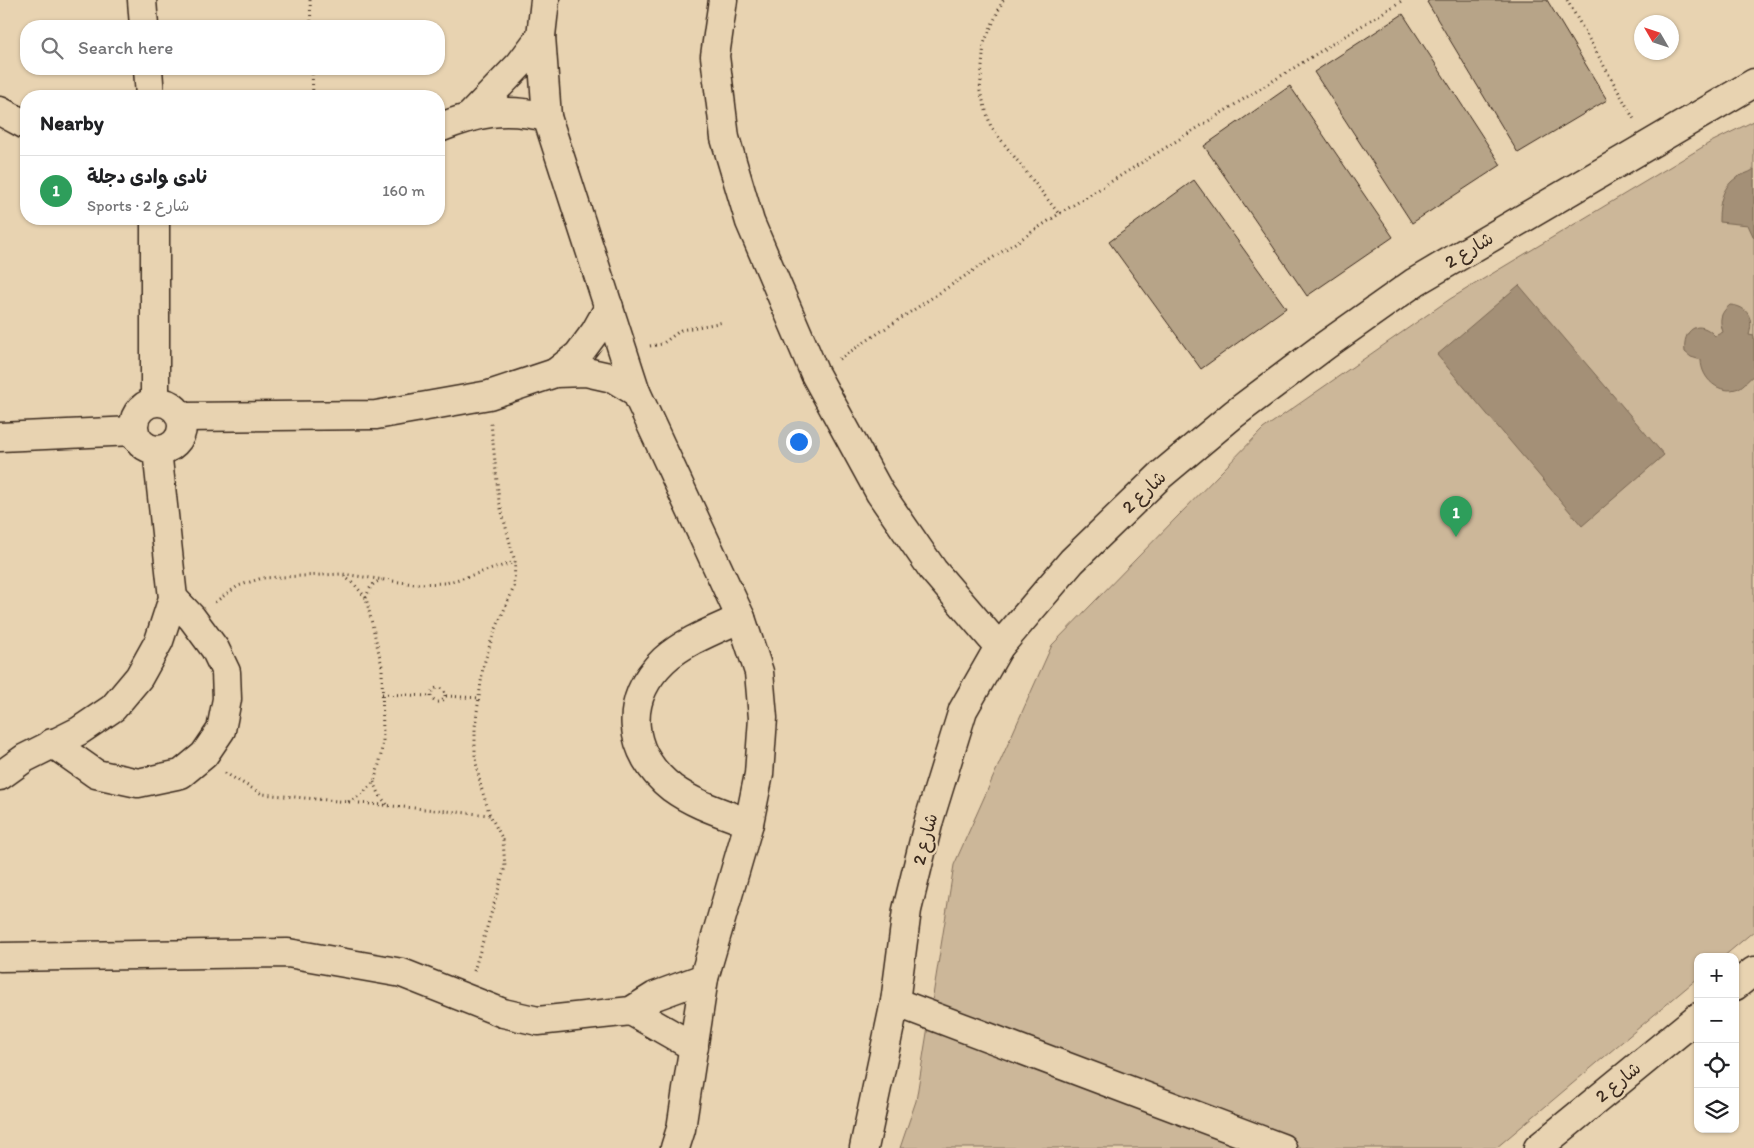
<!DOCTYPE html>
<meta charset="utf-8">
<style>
:root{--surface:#fff;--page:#f6f6f6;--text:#202124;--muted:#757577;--line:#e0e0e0;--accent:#ea580c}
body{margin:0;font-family:Itim,"Playpen Sans Arabic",sans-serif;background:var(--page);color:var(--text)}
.controls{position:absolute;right:15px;bottom:15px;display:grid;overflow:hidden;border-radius:10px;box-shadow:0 1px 4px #0004}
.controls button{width:45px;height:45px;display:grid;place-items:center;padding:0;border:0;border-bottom:1px solid var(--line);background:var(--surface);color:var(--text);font:25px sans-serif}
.compass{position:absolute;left:1634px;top:15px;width:45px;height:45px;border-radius:50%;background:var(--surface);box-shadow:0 1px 4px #0004;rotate:309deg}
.you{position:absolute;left:798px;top:441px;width:18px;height:18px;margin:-12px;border:4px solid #fff;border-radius:50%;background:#1a73e8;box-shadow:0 0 0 8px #1a73e833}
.badge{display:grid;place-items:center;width:32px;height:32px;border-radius:50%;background:var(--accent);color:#fff;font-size:16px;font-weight:700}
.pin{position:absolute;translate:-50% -41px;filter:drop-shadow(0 1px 2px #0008)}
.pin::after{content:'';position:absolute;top:26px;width:18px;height:15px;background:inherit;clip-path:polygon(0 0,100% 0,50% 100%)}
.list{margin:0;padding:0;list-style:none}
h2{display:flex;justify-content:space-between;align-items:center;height:65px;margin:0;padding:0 20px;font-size:21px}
h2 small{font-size:16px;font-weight:400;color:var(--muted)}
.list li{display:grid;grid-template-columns:32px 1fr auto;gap:15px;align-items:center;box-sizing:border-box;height:70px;padding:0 20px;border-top:1px solid var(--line)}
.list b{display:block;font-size:19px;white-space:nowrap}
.list p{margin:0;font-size:16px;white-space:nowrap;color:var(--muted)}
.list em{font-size:16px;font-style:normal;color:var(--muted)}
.icon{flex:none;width:28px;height:28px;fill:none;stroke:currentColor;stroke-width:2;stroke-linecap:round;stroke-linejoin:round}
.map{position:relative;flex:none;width:1754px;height:1148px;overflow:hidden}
.search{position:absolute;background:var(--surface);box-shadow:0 1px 4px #0004;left:20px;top:20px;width:425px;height:55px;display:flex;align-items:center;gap:12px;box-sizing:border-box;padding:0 18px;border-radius:20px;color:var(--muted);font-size:19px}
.panel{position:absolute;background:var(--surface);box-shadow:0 1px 4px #0004;left:20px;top:90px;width:425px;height:135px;border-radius:20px}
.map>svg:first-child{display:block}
.green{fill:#ccb799;stroke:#84705c}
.water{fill:#a49077;stroke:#7a6753}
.building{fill:#b7a488;stroke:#3b2a1e}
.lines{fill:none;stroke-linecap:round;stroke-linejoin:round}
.street-casing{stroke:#3b2a1e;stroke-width:31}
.secondary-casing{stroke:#3b2a1e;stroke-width:31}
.path{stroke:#3b2a1e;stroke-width:3;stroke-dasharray:1 4;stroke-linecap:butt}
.street{stroke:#e8d3b1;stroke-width:28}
.secondary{stroke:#e8d3b1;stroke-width:28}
.labels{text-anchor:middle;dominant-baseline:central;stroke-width:4.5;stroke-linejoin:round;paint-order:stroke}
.street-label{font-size:18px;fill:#3b2a1e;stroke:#e8d3b1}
</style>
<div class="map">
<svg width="1754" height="1148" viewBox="0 0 1754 1148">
<rect width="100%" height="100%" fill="#e8d3b1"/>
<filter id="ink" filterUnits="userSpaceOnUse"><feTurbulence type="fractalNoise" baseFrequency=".02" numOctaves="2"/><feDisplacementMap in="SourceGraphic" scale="10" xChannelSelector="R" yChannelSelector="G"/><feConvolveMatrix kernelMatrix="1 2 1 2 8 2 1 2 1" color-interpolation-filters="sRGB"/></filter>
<g filter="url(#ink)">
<polygon class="green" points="1754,121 1754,931 1723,957 1698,957 1698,978 1496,1148 900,1148 916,1101 954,865 1052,645 1263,429 1450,299 1711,142"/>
<g class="water">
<path d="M1754 169V238L1748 225 1719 222C1719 206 1721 188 1736 178 1741 174 1748 174 1754 169Z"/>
<polygon points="1519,285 1664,455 1582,526 1437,355"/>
<path d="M1730 305C1748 306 1754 319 1749 335L1754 336V375C1749 379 1744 385 1739 388 1719 396 1701 378 1701 360L1691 357 1685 352C1682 329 1699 318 1715 336L1723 332C1719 320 1720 313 1730 305Z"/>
</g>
<g class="building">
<polygon points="1430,0 1547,0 1607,100 1518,153 1427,2"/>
<polygon points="1403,14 1501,165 1412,223 1314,72"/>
<polygon points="1290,86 1393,237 1307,296 1204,146"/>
<polygon points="1194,180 1286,308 1201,369 1109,242"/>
</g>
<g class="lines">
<g class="street-casing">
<g id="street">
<polyline points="142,0 144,26"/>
<polyline points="545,0 541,36 547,117 636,392 741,618 759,672 763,718 759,774 749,823 704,978 681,1129 675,1148"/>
<polyline points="723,0 715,56 725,138 750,222 815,374 880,493 933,570 999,647"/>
<polyline points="148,69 150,96"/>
<polyline points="0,111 26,125"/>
<polyline points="470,116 520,64 541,36"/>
<path d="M439 128C479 112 504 107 547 117"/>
<polyline points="555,373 578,355 595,332 609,307"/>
<polyline points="155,401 155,219"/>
<circle cx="158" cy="426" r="24"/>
<polyline points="181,417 376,415 489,395 555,373 586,372 613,378 636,392"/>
<polyline points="0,437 134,431"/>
<path d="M741 618C715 630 685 641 664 660 622 700 628 753 672 788 695 805 723 813 749 823"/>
<polyline points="52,743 96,774 138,783 181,774 204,755 221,730 227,699 226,672 215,649 192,618 173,598"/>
<polyline points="0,776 25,758 79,731 113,708 139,677 159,641 173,598 157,450"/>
<polyline points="0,957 288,953 402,973 503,1013 538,1021 631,1011 655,996 704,978"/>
<polyline points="631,1011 694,1047"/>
</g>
</g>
<g class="secondary-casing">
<g id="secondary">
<polyline points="1735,986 1754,971"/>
<polyline points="895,1002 1282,1148"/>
<polyline points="864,1148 895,1002 907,910 929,820 963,710 999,647 1072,561 1161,475 1234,414 1326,345 1415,282 1754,83"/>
<polyline points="1538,1148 1698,1017"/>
</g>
</g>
<g class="path">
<polyline points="310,0 311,26"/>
<polyline points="1003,0 984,43 980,91 991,127 1059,214"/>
<polyline points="1567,0 1635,121"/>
<polyline points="312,69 313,96"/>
<polyline points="650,346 662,344 681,330 724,322"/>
<polyline points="839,359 1059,214 1403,0"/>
<polyline points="344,576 355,585 366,598 382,666 383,740 380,761 374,782 361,795 346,803"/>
<path d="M366 598C369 588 372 583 382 580"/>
<polyline points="215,602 238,586 262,578 342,574 414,584 446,583 515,562"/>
<circle cx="438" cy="695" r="7"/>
<polyline points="382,694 431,696"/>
<polyline points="446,696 479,698"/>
<polyline points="225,773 262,794 490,815"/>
<polyline points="374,782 380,796 389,807"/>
<polyline points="474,971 505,867 503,840 490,815 481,787 475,758 475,727 483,667 492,638 514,587 515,562 499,501 491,423"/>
</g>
<use href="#street" class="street"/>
<use href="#secondary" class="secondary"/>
</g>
</g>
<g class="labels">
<g class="street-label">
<text transform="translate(1469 250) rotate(-31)">شارع 2</text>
<text transform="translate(1144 492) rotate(-43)">شارع 2</text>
<text transform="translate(925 839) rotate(-75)">شارع 2</text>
<text transform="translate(1618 1082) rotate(-39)">شارع 2</text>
</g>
</g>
</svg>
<div class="controls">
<button>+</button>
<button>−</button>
<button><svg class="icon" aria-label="locate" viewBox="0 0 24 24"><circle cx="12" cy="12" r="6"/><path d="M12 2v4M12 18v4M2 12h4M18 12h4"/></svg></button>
<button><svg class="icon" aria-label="layers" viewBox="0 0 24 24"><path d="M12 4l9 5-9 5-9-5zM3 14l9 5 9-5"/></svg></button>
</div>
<svg class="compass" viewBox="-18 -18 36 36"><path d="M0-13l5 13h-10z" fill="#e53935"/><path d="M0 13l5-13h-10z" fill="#757577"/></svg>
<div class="you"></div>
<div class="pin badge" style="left:1456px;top:537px;background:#2e9e5b">1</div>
<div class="search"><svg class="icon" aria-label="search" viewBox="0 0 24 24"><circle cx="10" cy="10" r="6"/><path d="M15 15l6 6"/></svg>Search here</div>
<section class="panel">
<h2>Nearby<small></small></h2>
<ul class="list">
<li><span class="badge" style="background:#2e9e5b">1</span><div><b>نادى وادى دجلة</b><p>Sports · شارع 2</p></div><em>160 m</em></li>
</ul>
</section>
</div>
